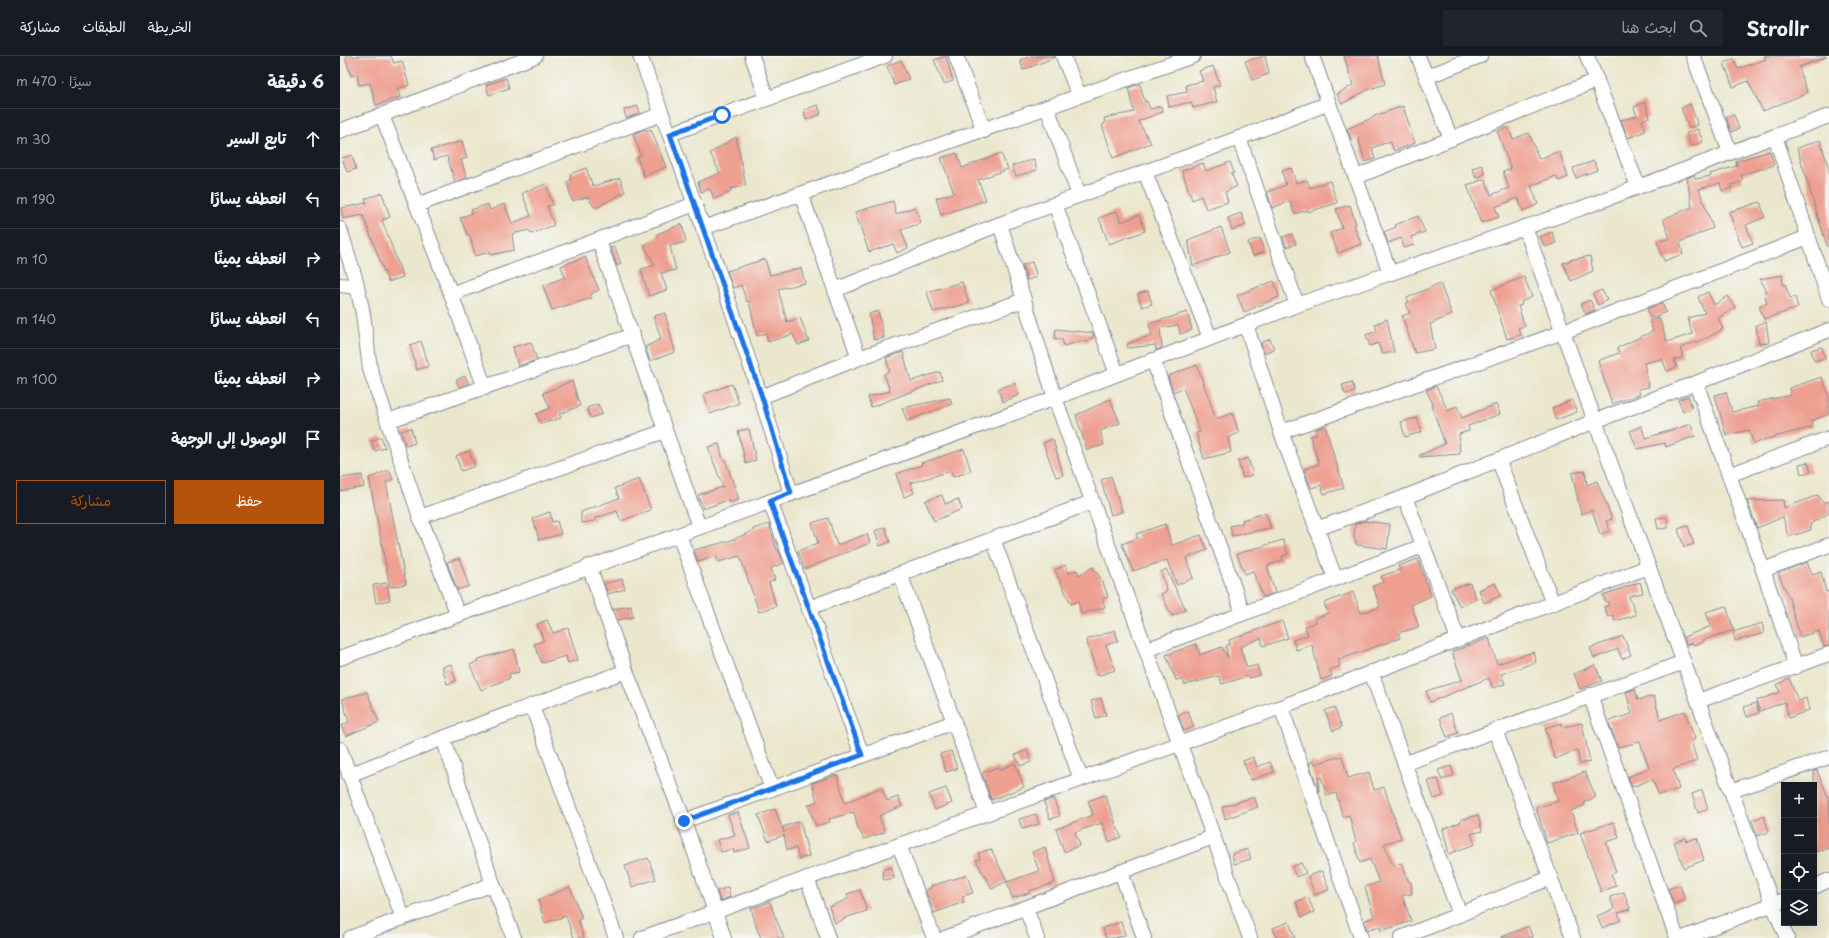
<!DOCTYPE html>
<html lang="ar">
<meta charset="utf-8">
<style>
:root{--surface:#171b24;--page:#20242c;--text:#f1f3f6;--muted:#9ea1a6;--line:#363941;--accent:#b45309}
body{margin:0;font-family:"Playpen Sans","Playpen Sans Arabic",sans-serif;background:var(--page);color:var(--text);direction:rtl}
.controls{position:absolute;right:12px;bottom:12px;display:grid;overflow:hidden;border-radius:0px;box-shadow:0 4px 16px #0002}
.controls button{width:36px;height:36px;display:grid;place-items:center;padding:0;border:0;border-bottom:1px solid var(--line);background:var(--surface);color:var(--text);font:20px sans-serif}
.stop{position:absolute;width:12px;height:12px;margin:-9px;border:3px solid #1a73e8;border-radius:50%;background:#fff}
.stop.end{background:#1a73e8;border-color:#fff;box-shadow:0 1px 4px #0008}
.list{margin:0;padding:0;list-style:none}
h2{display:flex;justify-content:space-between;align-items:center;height:52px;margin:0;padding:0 16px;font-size:17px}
h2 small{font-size:13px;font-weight:400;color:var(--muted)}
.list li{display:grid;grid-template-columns:26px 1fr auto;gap:12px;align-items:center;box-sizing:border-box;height:60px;padding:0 16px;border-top:1px solid var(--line)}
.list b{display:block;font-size:15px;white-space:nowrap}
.list em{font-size:13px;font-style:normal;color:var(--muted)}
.actions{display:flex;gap:8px;padding:12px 16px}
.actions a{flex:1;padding:9px 0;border:1px solid var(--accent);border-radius:0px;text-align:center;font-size:14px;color:var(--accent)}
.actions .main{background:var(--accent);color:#fff}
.icon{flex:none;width:22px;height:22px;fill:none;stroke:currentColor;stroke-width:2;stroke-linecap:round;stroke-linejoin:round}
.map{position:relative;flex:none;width:1489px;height:882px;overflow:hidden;direction:ltr}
header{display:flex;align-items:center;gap:24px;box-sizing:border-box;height:56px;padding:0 20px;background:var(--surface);border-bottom:1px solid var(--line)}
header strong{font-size:19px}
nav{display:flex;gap:22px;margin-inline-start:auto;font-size:14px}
.search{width:280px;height:36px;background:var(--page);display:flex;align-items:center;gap:10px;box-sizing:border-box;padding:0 14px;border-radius:0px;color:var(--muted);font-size:15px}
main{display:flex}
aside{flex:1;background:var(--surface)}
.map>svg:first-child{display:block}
.building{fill:#ee9f8f}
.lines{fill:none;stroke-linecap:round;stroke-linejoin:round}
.minor-casing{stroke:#838b96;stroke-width:16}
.minor{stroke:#fff;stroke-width:14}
.route{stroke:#1a73e8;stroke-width:5}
</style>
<header>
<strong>Strollr</strong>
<div class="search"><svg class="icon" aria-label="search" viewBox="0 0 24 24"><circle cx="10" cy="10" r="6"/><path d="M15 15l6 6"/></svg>ابحث هنا</div>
<nav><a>الخريطة</a><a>الطبقات</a><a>مشاركة</a></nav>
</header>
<main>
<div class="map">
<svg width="1489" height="882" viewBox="0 0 1489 882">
<rect width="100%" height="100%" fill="#f6f6f2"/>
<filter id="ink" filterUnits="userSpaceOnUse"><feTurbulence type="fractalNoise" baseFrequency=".025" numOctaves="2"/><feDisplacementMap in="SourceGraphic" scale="8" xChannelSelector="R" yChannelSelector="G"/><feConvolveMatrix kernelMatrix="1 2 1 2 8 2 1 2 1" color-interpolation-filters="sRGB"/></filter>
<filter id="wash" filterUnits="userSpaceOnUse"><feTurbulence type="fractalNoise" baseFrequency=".012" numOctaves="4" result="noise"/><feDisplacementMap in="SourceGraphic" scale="16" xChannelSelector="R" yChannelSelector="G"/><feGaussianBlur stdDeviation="0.9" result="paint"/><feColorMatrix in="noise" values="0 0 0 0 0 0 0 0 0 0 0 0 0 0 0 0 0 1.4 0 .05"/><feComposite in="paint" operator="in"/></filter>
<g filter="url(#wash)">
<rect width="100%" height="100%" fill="#ebe7cd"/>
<g id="blocks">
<g class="building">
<polygon points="5,0 51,0 54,7 62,5 69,29 57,33 60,41 36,49 30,27 19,29 17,18 11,20"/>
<polygon points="606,0 613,25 604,28 594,4"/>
<polygon points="691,0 715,0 715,1 683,14 680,4"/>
<polygon points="925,0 929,18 912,24 905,5"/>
<polygon points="1004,0 1038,0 1045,28 1027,34 1002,48 997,38 1013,29"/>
<polygon points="1424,0 1486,0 1486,1 1459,11 1467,37 1423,55 1408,25 1393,31 1384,7 1394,3 1398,13 1426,3"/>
<polygon points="561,4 569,23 554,29 547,10"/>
<polygon points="873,10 880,29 873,31 877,46 853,52 851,46 829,51 827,40 847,36 846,29 863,25 859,15"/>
<polygon points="166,22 169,32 149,39 146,29"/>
<polygon points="800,28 805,46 807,45 810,53 821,50 823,56 798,65 811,87 773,102 762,69 765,68 764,62 794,56 788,32"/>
<polygon points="1305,46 1310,61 1302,64 1306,75 1288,82 1281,64 1297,60 1294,51"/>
<polygon points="1350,48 1358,69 1349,72 1341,52"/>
<polygon points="478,49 481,58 466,64 464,54"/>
<polygon points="298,50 300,57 286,62 284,54"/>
<polygon points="1063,50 1075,87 1054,95 1050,85 1032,92 1035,103 1025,106 1018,81 1011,84 1007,73 1034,61 1034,60"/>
<polygon points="1394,59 1399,73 1391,76 1386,61"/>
<polygon points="1168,71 1173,83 1189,77 1199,103 1219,95 1228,121 1218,125 1216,120 1191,130 1198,148 1183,155 1178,142 1155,151 1159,161 1141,167 1127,129 1145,123 1151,139 1169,132 1163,115 1171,113 1157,75"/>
<polygon points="305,73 306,75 311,73 326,111 304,120 297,101 301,99 293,78"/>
<polygon points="1358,73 1363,86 1351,90 1346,77"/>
<polygon points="396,81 406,130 390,133 391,136 374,143 370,133 361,136 358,126 380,117 370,97"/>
<polygon points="1480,84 1489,113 1489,190 1487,190 1457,92"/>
<polygon points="122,85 127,102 121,104 127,122 115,126 107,100 94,104 91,94"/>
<polygon points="1430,95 1434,109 1401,119 1403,125 1391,129 1392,132 1382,135 1380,127 1359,133 1373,172 1340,186 1343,198 1324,205 1317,186 1330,182 1323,163 1352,151 1347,122 1354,119 1356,123 1371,120 1370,118 1397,110 1396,105"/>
<polygon points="617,97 622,112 661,97 668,113 638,124 646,144 601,159 596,142 614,137 601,102"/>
<polygon points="12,99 16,113 7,116 2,102"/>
<polygon points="694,103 697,114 676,120 672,110"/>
<polygon points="1254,105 1257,114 1236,122 1233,112"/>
<polygon points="890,106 894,117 891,117 897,130 885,136 888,146 866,153 861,140 852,144 842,115 863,107 866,115"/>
<polygon points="1142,109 1145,118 1136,122 1132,112"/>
<polygon points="246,112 253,130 280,122 285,136 258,151 254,151 248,141 232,145 227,126 231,124 230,118"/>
<polygon points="951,112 956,127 967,124 970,132 990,125 997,147 968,156 968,154 954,158 950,145 932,152 927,136 946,129 942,115"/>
<polygon points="206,128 213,149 207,150 214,169 191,178 189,174 172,178 174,194 151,199 150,196 135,200 130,180 128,180 120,162 132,157 131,154 148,148 150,154 164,148 172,167 191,160 182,137"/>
<polygon points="42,137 50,161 42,164 63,221 48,226 23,159 3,163 1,152 27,147 25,143"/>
<polygon points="553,145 556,158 575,151 581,167 561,174 568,192 557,197 553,188 529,196 515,156"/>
<polygon points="1420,146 1425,161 1406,169 1413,187 1402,191 1389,156"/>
<polygon points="1010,149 1016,168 1014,169 1021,188 998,197 990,177 1002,172 996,153"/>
<polygon points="777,155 781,166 799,159 805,175 769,188 759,162"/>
<polygon points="901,157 906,169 892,174 888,162"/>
<polygon points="1078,160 1085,176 1071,181 1074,189 1064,192 1061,182 1048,187 1044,176 1056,171 1055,169"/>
<polygon points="342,168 346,186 330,190 336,214 321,217 327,234 309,240 301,213 315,209 304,189 318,181 317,178"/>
<polygon points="881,171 890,196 853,210 848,184"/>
<polygon points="1212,176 1216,187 1205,191 1200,181"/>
<polygon points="952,178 956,188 946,191 943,181"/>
<polygon points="920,182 924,196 913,200 908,186"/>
<polygon points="275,191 281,208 277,210 270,192"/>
<polygon points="1250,200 1253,215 1231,225 1223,207 1230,205 1229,204"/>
<polygon points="245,201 259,234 251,238 252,242 212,254 203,230 225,221 221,210"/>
<polygon points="425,203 430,219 461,212 465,227 438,233 447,266 460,262 469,285 458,289 453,278 428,286 426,277 417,280 409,245 407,246 401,229 393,232 387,215"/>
<polygon points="692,206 697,221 687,224 682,209"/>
<polygon points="1442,219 1443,229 1445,228 1450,242 1455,241 1458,252 1424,263 1419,250 1427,247 1424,237 1427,235 1420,223"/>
<polygon points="1184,221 1192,241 1181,246 1182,249 1178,250 1185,270 1178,272 1181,279 1167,283 1151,234"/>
<polygon points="934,225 939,241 904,256 897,239"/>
<polygon points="622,226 629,247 593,256 587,236"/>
<polygon points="1100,227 1112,259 1090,268 1095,293 1075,297 1062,260 1070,257 1066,247 1069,246 1067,242"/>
<polygon points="1262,234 1267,244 1258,249 1253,238"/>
<polygon points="808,235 812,248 802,251 798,238"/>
<polygon points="1368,236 1374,249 1388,240 1395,252 1378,262 1383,273 1369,281 1340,292 1343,301 1334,304 1337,311 1327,315 1322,303 1304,307 1309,331 1298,333 1300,338 1272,348 1258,305 1279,297 1277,292 1313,275 1310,264 1319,261 1327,286 1352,278 1348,262 1365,257 1358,241"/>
<polygon points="1250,244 1255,254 1246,258 1241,248"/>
<polygon points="1322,247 1326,256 1310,262 1307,253"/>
<polygon points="538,255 544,282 534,284 529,258"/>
<polygon points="847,256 852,274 840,278 838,269 820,272 822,292 816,294 815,289 788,292 787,288 812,279 809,268"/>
<polygon points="325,257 335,296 310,305 305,291 321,283 314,260"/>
<polygon points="1047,263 1054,296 1042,298 1038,287 1030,290 1026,279 1037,275 1035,268"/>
<polygon points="1426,266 1429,287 1419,288 1416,269"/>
<polygon points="716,273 753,277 754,281 749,283 748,286 740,285 724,290 722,283 715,283"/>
<polygon points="930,283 934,293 924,297 921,287"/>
<polygon points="81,285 89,310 77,314 70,289"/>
<polygon points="191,286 197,304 178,310 173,291"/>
<polygon points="1482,291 1485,302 1474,305 1471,294"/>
<polygon points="563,296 571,325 600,316 602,324 531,351 528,341 550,335 544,318 550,315 546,302"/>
<polygon points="857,309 876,363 892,357 899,377 888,382 891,396 864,403 856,377 860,376 843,332 833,336 828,320"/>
<polygon points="125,320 129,328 119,331 116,324"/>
<polygon points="1482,321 1489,340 1489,358 1471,365 1473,371 1426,383 1414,388 1409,374 1386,379 1375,339 1386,336 1392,356 1419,350 1417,346 1451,339 1449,332"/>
<polygon points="232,325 240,350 219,358 221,362 201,368 196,358 210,352 203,337"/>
<polygon points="1012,326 1015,336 1005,338 1002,329"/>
<polygon points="675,327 679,339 663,346 658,333"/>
<polygon points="392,328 399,347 370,358 364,338"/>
<polygon points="1096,330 1108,355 1117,350 1122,362 1156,348 1160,358 1128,370 1129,375 1119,378 1120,398 1080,401 1080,399 1105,388 1091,349 1093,348 1086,334"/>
<polygon points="1348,340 1352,352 1343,356 1338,344"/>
<polygon points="610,342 612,348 567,365 562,352"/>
<polygon points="770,343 780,367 760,375 764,389 747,394 736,359 761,348 761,347"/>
<polygon points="1232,344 1237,356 1216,364 1212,352"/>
<polygon points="258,348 262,358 251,362 247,352"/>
<polygon points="1077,362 1082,376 1065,381 1061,366"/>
<polygon points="1351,368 1355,380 1326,391 1325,387 1297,393 1290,375 1301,370 1306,382"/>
<polygon points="985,370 1004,432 984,438 981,429 971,432 964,413 979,408 970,380 977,379 975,374"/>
<polygon points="71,372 75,387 66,390 61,375"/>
<polygon points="409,373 416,404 406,408 398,375"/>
<polygon points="41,381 45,392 35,395 31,385"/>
<polygon points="713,383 723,419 716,421 703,387"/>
<polygon points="379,388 383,404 385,404 399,443 389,447 388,444 363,453 358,439 383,431 368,391"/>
<polygon points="624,393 631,415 613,421 611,415 570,427 574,437 564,441 556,418 582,409 581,407"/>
<polygon points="129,395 135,410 121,415 116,400"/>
<polygon points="908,402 913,419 903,422 898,405"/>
<polygon points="1468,406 1471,416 1461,418 1459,408"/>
<polygon points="49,414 53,423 46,426 66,528 50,531 29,422"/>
<polygon points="1245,415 1247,429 1257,425 1272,463 1266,465 1270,475 1260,478 1252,454 1241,458 1232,417"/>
<polygon points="22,419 24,431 0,435 0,422"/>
<polygon points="771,420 782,456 771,459 761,424"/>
<polygon points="299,423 311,454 281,465 277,455 255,462 255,465 241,467 241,456 279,442 275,432"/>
<polygon points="602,439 605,448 618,443 622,453 594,465 585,445"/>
<polygon points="1478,439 1483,447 1489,445 1489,457 1470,468 1471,474 1448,481 1443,461 1417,472 1407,445 1443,444 1444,452"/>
<polygon points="210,456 212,466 217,465 221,478 199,484 193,462"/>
<polygon points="924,457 926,458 931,472 892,480 890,470 903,467 902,464"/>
<polygon points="1327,461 1328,472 1318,473 1316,462"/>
<polygon points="488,462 497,489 527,478 530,487 465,513 458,495 478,487 472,467"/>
<polygon points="1024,465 1050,468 1047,493 1017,489 1014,480 1015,468"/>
<polygon points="429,468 437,494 438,493 444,507 431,512 435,524 429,526 436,550 419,556 400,500 378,506 376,500 358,506 354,494 389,485 413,475 413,473"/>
<polygon points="825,468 832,489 861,479 867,494 846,502 853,522 837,529 827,504 793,515 782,488 798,482 796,478"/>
<polygon points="1348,470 1354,488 1344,491 1338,473"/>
<polygon points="545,471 550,486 540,490 535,475"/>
<polygon points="943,484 948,498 942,500 943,504 927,510 935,537 923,541 913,515 905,518 897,498"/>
<polygon points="119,502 129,530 117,534 107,506"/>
<polygon points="1078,503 1091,540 1071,549 1079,571 1058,577 1060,582 998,604 1000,610 990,614 992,620 981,624 972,589 956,594 953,584 968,579 965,570 976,566 974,563 988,557 984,547 1013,536 1021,557 1040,551 1033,530 1043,526 1041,520 1060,514 1058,510"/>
<polygon points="1467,506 1472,519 1481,516 1486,536 1489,535 1489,590 1484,591 1479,575 1460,581 1449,542 1438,517"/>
<polygon points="725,509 729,517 737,514 739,519 753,511 763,526 768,541 762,543 765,551 741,558 738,545 731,548 715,514"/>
<polygon points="826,513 846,554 832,560 821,538 827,535 821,516"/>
<polygon points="282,523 285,533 268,538 264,528"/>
<polygon points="1300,526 1303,537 1289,540 1296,559 1275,565 1273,559 1268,561 1264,551 1269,549 1268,546 1266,546 1263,539"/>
<polygon points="47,527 50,544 36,547 33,529"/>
<polygon points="1130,527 1136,543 1120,551 1111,533"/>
<polygon points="1155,527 1161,539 1144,547 1139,534"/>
<polygon points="291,550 293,561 277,564 273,553"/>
<polygon points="1386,550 1394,574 1363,584 1363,586 1354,589 1353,587 1346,589 1344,581 1371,570 1366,556"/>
<polygon points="207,564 213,577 228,572 238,604 228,607 226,600 202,607 194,588 204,585 197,568"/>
<polygon points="942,565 948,582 923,590 921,582 900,591 907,612 917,609 920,619 909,622 909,620 882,628 879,620 845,629 842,623 836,624 826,599 856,588 860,599 882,591 888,602 886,590 890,588 889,584"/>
<polygon points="1422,567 1424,577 1395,585 1393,576"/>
<polygon points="775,574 778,585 766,589 775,614 758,620 746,584"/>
<polygon points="1283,580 1291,599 1282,603 1278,593 1254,602 1250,592"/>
<polygon points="1149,582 1157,608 1193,596 1196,606 1161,618 1165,628 1153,632 1149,622 1090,646 1086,635 1122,624 1112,596"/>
<polygon points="174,593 179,616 169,618 170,622 141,634 130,609 138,605 138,603"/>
<polygon points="111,608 116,625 107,628 102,611"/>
<polygon points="1255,609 1262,625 1240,633 1234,618"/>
<polygon points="1449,622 1458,645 1466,642 1469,654 1449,662 1445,646 1420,655 1416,645 1440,636 1437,629"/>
<polygon points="1295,633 1298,644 1314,640 1320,664 1345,655 1355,683 1351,685 1357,705 1333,713 1339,733 1319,739 1312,723 1292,731 1288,721 1309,712 1300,686 1278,691 1268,665 1292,658 1286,636"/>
<polygon points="27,636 39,666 6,680 1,670 9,666 2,643"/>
<polygon points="761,642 766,659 756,662 751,645"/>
<polygon points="1416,647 1419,657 1407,661 1404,651"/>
<polygon points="994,651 1002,671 993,675 985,655"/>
<polygon points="848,655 854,671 844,675 838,659"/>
<polygon points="1111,657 1118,677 1107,681 1100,662"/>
<polygon points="1221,667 1223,671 1242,667 1250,706 1240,708 1237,694 1215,703 1205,672"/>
<polygon points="687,694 691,706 680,710 675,699"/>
<polygon points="611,695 617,713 606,716 600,698"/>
<polygon points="1002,700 1008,722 1029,716 1034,734 1044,731 1061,782 1044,788 1053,810 1061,807 1069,826 1071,826 1072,838 1062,839 1071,865 1041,875 1039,870 1027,874 1024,865 1034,861 1025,831 1039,826 1030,803 1020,807 1014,787 1016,786 1009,759 1003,761 996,737 987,740 981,721 978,722 979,736 969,707 974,705 974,708"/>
<polygon points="913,701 917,711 930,706 934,716 911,724 903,705"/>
<polygon points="675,707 684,731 651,744 642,717 658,711 659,714"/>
<polygon points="1111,710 1114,719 1102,724 1098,714"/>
<polygon points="1477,714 1489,744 1489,792 1474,796 1474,715"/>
<polygon points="1245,716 1256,741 1244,746 1245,749 1231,755 1238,777 1207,787 1196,752 1218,745 1213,727"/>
<polygon points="497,719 505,747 541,731 547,745 558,741 562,750 539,760 545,776 524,783 518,772 514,756 489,763 490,766 476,770 468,749 477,745 472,727"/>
<polygon points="1098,723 1103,740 1094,743 1088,725"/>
<polygon points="606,732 612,747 595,754 589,738"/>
<polygon points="1362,734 1368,753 1358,757 1352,738"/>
<polygon points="765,739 781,781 769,786 762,767 735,776 740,789 724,796 716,773 753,759 748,745"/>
<polygon points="914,741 918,751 885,763 882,751"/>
<polygon points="713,742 720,760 710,763 704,746"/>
<polygon points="435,753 444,777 443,771 460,765 469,800 459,803 456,792 447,794 444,779 428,785 418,759"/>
<polygon points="398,756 410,792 394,797 393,793 381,796 377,784 395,779 388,759"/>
<polygon points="696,758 699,768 682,773 679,763"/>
<polygon points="1138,759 1142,775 1131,778 1135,788 1109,798 1103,773 1121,766 1120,764"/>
<polygon points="1424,760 1429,776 1417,780 1412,764"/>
<polygon points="1274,766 1279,782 1266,786 1276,816 1271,818 1276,830 1261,836 1240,777"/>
<polygon points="1345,782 1346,785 1357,782 1364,804 1344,812 1334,786"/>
<polygon points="705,791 715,827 689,835 690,837 672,842 667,826 699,815 692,796"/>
<polygon points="651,793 667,825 652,833 636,804 640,803 638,797"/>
<polygon points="908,793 911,803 894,808 892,798"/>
<polygon points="308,802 316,823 292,831 285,810"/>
<polygon points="961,807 966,817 956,821 952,811"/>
<polygon points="551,811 554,822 544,824 542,814"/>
<polygon points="982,815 989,834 975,839 968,820"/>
<polygon points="627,819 633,837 622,840 624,846 594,857 585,834 591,832 591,830"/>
<polygon points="1340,829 1345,844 1334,848 1328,833"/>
<polygon points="230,831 242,862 238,864 244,882 234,882 226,860 205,867 198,844"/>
<polygon points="388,831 390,841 380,845 377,835"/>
<polygon points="520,834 527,855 504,862 505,863 495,867 489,851 508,843 507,838"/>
<polygon points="1284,836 1290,853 1278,857 1281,864 1262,872 1257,860 1274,853 1270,841"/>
<polygon points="968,841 974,856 962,861 956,846"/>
<polygon points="430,846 434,858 444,882 421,882 417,873 411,852"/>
<polygon points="781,866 785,879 775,882 766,882 763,872"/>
<polygon points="949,866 955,882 937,882 933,872"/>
<polygon points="1188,870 1193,882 1160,882"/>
</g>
</g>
</g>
<g filter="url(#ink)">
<use href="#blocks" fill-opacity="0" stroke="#838b96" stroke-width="1"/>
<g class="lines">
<g class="minor-casing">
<g id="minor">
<path d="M300 0C355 144 406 290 451 437"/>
<polyline points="412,0 427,43"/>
<polyline points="616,0 644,75"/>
<polyline points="723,0 739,39"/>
<polyline points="972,0 1050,217"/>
<polyline points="1078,0 1111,83"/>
<polyline points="1247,0 1298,130"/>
<polyline points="1353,0 1390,96"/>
<polyline points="1086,21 1140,0"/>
<polyline points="707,51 739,139"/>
<polyline points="42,59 111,238 145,332"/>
<polyline points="0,75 195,0"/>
<polyline points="330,78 545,0"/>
<polyline points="1435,80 1489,243"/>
<polyline points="899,82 957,249"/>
<polyline points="805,116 870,282"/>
<polyline points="1016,121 1257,24"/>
<polyline points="461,138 519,302"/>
<polyline points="715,148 777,318"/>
<polyline points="77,149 322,58"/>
<polyline points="660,168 715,342 910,882"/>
<polyline points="1185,171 1255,365 1433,849 1447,882"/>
<polyline points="363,172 853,0"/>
<polyline points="0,173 16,225 23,258 30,313 80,461 118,559"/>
<polyline points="259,185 359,471"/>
<polyline points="0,229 17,231"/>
<polyline points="495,234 660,168 899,82 989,47"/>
<polyline points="111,238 355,148"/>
<polyline points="906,269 941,376 995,522"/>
<polyline points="813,304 903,557"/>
<polyline points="1356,327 1423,514 1456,611"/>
<polyline points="421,341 519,302 684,244"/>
<polyline points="48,365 293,279"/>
<polyline points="941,376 1223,276 1468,181"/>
<polyline points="1159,405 1213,548"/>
<polyline points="1389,419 1489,382"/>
<polyline points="1065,441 1118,583"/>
<polyline points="430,445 522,699"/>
<polyline points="80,461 325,375"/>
<polyline points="976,473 1065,441 1255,365 1356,327 1489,274"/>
<polyline points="339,479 432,733"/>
<polyline points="653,483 741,723"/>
<polyline points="249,510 286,615 344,765 384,882"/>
<polyline points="1423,514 1489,489"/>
<polyline points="560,518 647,757"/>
<polyline points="469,552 752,446"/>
<polyline points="806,594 1083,490"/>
<polyline points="0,602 715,342 957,249 1239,153 1489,60"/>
<polyline points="1031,616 1120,859"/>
<polyline points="1250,639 1337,882"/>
<polyline points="1358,645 1489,598"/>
<polyline points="192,650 276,882"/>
<polyline points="941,651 1021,882"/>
<polyline points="1155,674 1233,882"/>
<polyline points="103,682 153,828 174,882"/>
<polyline points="0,693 63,862"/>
<polyline points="1066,707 1344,606"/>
<polyline points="9,719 103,682 286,615"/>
<polyline points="1391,735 1489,701"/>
<polyline points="344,765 614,666"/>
<polyline points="559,789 594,882"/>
<polyline points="781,816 804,882"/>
<polyline points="467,822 488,882"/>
<polyline points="1474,831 1489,824"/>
<polyline points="686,852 697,882"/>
<polyline points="10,882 153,828"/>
<polyline points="302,882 941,651 1308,511"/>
<polyline points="605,882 873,781"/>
<polyline points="1061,882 1210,822"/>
<polyline points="1343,882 1444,844"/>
</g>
</g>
<use href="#minor" class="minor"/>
</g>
</g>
<g class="lines" filter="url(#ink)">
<polyline class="route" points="344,765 522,699 430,445 451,437 422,341 330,78 382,59"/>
</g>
</svg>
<div class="controls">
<button>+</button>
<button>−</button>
<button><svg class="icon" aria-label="locate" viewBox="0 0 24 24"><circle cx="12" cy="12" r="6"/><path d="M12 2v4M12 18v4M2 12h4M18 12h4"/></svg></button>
<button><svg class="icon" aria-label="layers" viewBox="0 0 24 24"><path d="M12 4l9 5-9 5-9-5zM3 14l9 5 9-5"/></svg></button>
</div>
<div class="stop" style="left:382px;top:59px"></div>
<div class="stop end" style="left:344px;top:765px"></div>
</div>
<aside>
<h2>6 دقيقة<small>سيرًا · 470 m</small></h2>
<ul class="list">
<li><svg class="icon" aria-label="ahead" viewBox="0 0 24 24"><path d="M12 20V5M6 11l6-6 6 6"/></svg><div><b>تابع السير</b></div><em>30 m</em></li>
<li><svg class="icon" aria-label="left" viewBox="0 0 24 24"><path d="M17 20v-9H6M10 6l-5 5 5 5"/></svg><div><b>انعطف يسارًا</b></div><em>190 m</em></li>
<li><svg class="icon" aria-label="right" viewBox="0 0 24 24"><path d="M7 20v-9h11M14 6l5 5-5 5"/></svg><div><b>انعطف يمينًا</b></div><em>10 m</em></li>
<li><svg class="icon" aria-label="left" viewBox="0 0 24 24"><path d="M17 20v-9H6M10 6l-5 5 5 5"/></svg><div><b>انعطف يسارًا</b></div><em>140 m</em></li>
<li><svg class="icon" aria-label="right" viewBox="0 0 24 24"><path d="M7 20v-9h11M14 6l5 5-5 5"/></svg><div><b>انعطف يمينًا</b></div><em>100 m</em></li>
<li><svg class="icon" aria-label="arrive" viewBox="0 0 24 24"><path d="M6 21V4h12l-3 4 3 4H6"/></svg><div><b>الوصول إلى الوجهة</b></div></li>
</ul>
<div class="actions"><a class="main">حفظ</a><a>مشاركة</a></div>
</aside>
</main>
